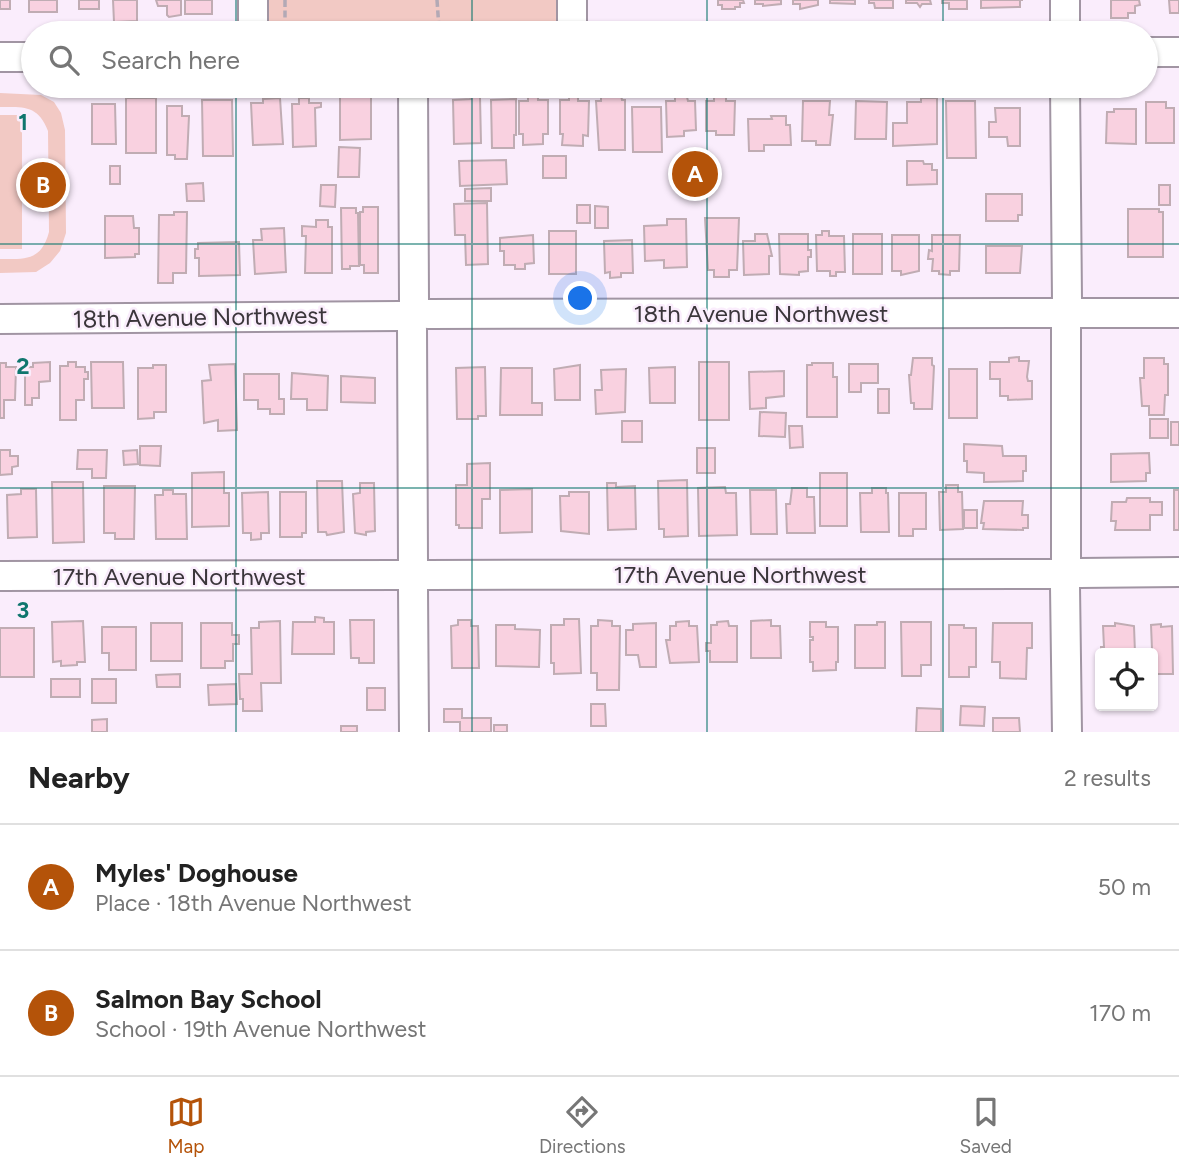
<!DOCTYPE html>
<meta charset="utf-8">
<style>
:root{--surface:#fff;--page:#f2f2f2;--text:#222;--muted:#767676;--line:#e0e0e0;--accent:#b45309}
body{margin:0;font-family:Figtree,sans-serif;background:var(--page);color:var(--text)}
.controls{position:absolute;right:21px;bottom:21px;display:grid;overflow:hidden;border-radius:7px;box-shadow:0 2px 5px #0004}
.controls button{width:63px;height:63px;display:grid;place-items:center;padding:0;border:0;border-bottom:2px solid var(--line);background:var(--surface);color:var(--text);font:35px sans-serif}
.you{position:absolute;left:581px;top:299px;width:24px;height:24px;margin:-18px;border:5px solid #fff;border-radius:50%;background:#1a73e8;box-shadow:0 0 0 10px #1a73e833}
.badge{display:grid;place-items:center;width:46px;height:46px;border-radius:50%;background:var(--accent);color:#fff;font-size:23px;font-weight:700}
.pin{position:absolute;translate:-50% -50%;border:4px solid #fff;box-shadow:0 2px 7px #0006}
.list{margin:0;padding:0;list-style:none}
h2{display:flex;justify-content:space-between;align-items:center;height:91px;margin:0;padding:0 28px;font-size:30px}
h2 small{font-size:23px;font-weight:400;color:var(--muted)}
.list li{display:grid;grid-template-columns:46px 1fr auto;gap:21px;align-items:center;box-sizing:border-box;height:126px;padding:0 28px;border-top:2px solid var(--line)}
.list b{display:block;font-size:26px;white-space:nowrap}
.list p{margin:0;font-size:23px;white-space:nowrap;color:var(--muted)}
.list em{font-size:23px;font-style:normal;color:var(--muted)}
.icon{flex:none;width:38px;height:38px;fill:none;stroke:currentColor;stroke-width:2;stroke-linecap:round;stroke-linejoin:round}
.map{position:relative;flex:none;width:1179px;height:732px;overflow:hidden}
.search{position:absolute;background:var(--surface);box-shadow:0 2px 5px #0004;left:21px;right:21px;top:21px;height:77px;display:flex;align-items:center;gap:18px;box-sizing:border-box;padding:0 24px;border-radius:38px;color:var(--muted);font-size:26px}
.sheet{height:343px;background:var(--surface)}
nav{display:flex;justify-content:space-around;align-items:center;box-sizing:border-box;height:98px;border-top:2px solid var(--line);background:var(--surface);font-size:19px;color:var(--muted)}
nav a{display:grid;justify-items:center;gap:4px}
nav .on{color:var(--accent)}
.map>svg:first-child{display:block}
.green{fill:#f2c9c4}
.building{fill:#f9d1e0;stroke:#c0acb3;stroke-width:2}
.lines{fill:none;stroke-linecap:round;stroke-linejoin:round}
.minor-casing{stroke:#a195a3;stroke-width:32}
.path{stroke:#b3a9b5;stroke-width:3.5;stroke-dasharray:7 3.5;stroke-linecap:butt}
.minor{stroke:#fff;stroke-width:28}
.grid{fill:none;stroke:#0f766e;stroke-width:2;stroke-opacity:0.55}
.labels{text-anchor:middle;dominant-baseline:central;stroke-width:5;stroke-linejoin:round;paint-order:stroke}
.street-label{font-size:24px;fill:#3b363b;stroke:#faedfc}
.grid-label{font-size:23px;text-anchor:middle;font-weight:bold;fill:#0f766e;stroke:#faedfc;stroke-width:5;stroke-linejoin:round;paint-order:stroke}
</style>
<div class="map">
<svg width="1179" height="732" viewBox="0 0 1179 732">
<rect width="100%" height="100%" fill="#faedfc"/>
<g class="green">
<polygon points="268,0 559,0 556,29 271,29 269,22"/>
<path d="M0 93 41 95 54 102 61 113 65 130 66 233 60 251 50 263 36 272 0 273V259C26 259 41 261 49 232L48 131C38 105 24 107 0 107Z"/>
<rect x="0" y="115" width="22" height="134"/>
</g>
<g class="building">
<rect x="0" y="0" width="10" height="9"/>
<rect x="29" y="0" width="28" height="12"/>
<rect x="79" y="0" width="20" height="9"/>
<polygon points="113,0 137,0 137,21 114,22"/>
<polygon points="156,0 181,0 181,15 169,17 167,15 167,6 158,6"/>
<rect x="185" y="0" width="27" height="14"/>
<polygon points="718,0 743,0 744,3 740,3 740,7 735,7 735,9 722,9 722,5 718,5"/>
<polygon points="755,0 781,0 781,4 763,6 763,4 755,4"/>
<polygon points="793,0 818,0 818,5 800,9 800,4 793,4"/>
<polygon points="830,0 855,0 855,4 830,3"/>
<polygon points="869,0 893,0 893,8 875,8 874,3 869,3"/>
<polygon points="906,0 930,0 931,4 922,4 920,7 917,3 906,3"/>
<polygon points="942,0 967,0 967,9 949,9 949,3 942,3"/>
<polygon points="981,0 1023,0 1020,0 1020,7 981,8"/>
<polygon points="1111,0 1139,0 1140,5 1135,6 1135,13 1128,13 1128,18 1111,18"/>
<polygon points="1169,0 1179,0 1179,13 1170,13"/>
<polygon points="601,95 621,95 622,100 625,100 625,150 599,150 596,101 601,101"/>
<polygon points="371,96 371,139 340,140 340,97"/>
<polygon points="528,96 538,96 538,100 548,100 548,134 543,134 543,144 523,145 523,134 519,134 519,101 528,101"/>
<polygon points="569,96 578,96 578,101 589,101 588,136 583,135 583,146 562,145 563,134 560,134 560,100 569,100"/>
<polygon points="714,96 726,96 726,101 735,101 734,135 716,135 716,131 706,131 706,101 714,101"/>
<polygon points="470,97 480,97 481,143 454,144 453,100 471,99"/>
<polygon points="675,97 687,97 688,101 695,101 696,130 684,131 684,136 667,137 666,101 675,101"/>
<rect x="126" y="98" width="30" height="55"/>
<polygon points="280,98 283,144 253,145 251,103 263,103 263,99"/>
<polygon points="299,98 309,98 309,103 321,103 321,107 315,108 316,146 293,147 292,104 299,104"/>
<polygon points="921,98 937,98 937,144 893,146 893,123 907,123 907,102 921,102"/>
<polygon points="516,99 516,135 514,135 514,148 492,148 491,100"/>
<polygon points="202,100 232,100 233,156 203,156"/>
<polygon points="803,101 830,101 829,115 833,115 830,145 816,145 816,141 802,141"/>
<polygon points="856,101 887,102 886,139 855,139"/>
<polygon points="946,101 975,101 976,158 947,158"/>
<polygon points="1146,102 1166,102 1166,108 1174,108 1174,143 1146,143"/>
<polygon points="92,104 115,104 116,144 92,144"/>
<polygon points="167,106 182,106 182,116 189,116 187,159 175,159 175,155 167,155"/>
<polygon points="632,107 661,107 662,152 633,152"/>
<polygon points="995,108 1020,108 1020,146 1008,146 1007,137 989,137 989,122 996,122"/>
<polygon points="1114,109 1136,109 1136,144 1106,143 1107,112 1114,112"/>
<polygon points="771,116 786,116 786,125 790,125 791,145 764,145 764,151 749,151 748,119 772,119"/>
<polygon points="339,147 360,148 359,177 338,177"/>
<rect x="543" y="156" width="23" height="22"/>
<polygon points="506,160 507,184 460,186 459,161"/>
<polygon points="907,161 923,161 924,164 932,164 932,170 937,170 937,184 907,185"/>
<polygon points="688,163 700,163 701,184 689,185"/>
<rect x="110" y="166" width="10" height="18"/>
<polygon points="203,183 204,201 187,201 186,184"/>
<polygon points="321,185 336,185 335,207 320,206"/>
<rect x="1159" y="185" width="11" height="20"/>
<polygon points="491,188 491,201 465,201 465,189"/>
<polygon points="986,194 1022,194 1022,215 1018,215 1018,221 986,221"/>
<polygon points="487,203 488,264 466,265 465,235 455,235 454,204"/>
<rect x="577" y="205" width="13" height="18"/>
<polygon points="595,206 608,207 608,228 595,228"/>
<polygon points="363,207 378,207 378,273 364,273 364,265 360,265 360,212 363,212"/>
<polygon points="341,208 356,208 356,213 358,213 359,266 350,266 350,269 342,269"/>
<polygon points="1128,209 1159,209 1159,212 1163,212 1163,257 1128,257"/>
<polygon points="174,212 187,212 186,273 173,273 173,283 158,283 159,215 174,215"/>
<polygon points="105,216 133,216 134,228 139,228 139,254 135,254 135,257 105,258"/>
<polygon points="705,218 739,218 737,270 729,270 729,277 714,277 714,270 708,270"/>
<polygon points="667,219 686,219 687,267 664,268 664,260 645,261 644,226 667,225"/>
<polygon points="316,220 328,220 328,227 332,227 332,273 305,273 306,236 302,236 302,226 316,227"/>
<polygon points="284,228 286,272 255,274 253,240 262,240 261,229"/>
<rect x="549" y="231" width="27" height="43"/>
<polygon points="822,231 829,231 829,236 844,236 845,272 836,272 836,276 830,276 830,271 817,271 816,235 822,235"/>
<polygon points="755,234 767,234 772,256 769,256 769,274 744,275 743,241 755,241"/>
<polygon points="779,234 808,234 808,250 811,250 811,257 808,257 808,271 799,272 799,275 780,274"/>
<rect x="853" y="234" width="29" height="40"/>
<polygon points="533,235 534,263 525,264 525,269 515,269 515,265 504,265 504,251 500,251 500,238"/>
<polygon points="892,235 919,235 919,271 901,275 901,271 892,271"/>
<polygon points="932,235 960,235 959,271 950,271 950,275 939,274 939,271 932,271 933,259 928,259 929,250 932,251"/>
<polygon points="632,240 633,273 621,273 621,277 610,278 610,272 605,273 604,241"/>
<polygon points="239,242 240,275 199,276 199,258 195,258 195,249 198,249 198,243"/>
<polygon points="986,246 1022,246 1020,273 986,273"/>
<polygon points="1019,357 1019,361 1029,361 1027,377 1028,381 1032,381 1032,399 1008,400 1008,396 1000,396 1000,379 990,379 990,362 1009,362 1009,358"/>
<polygon points="913,358 932,358 932,365 934,366 932,409 914,409 914,403 911,403 909,375 911,375"/>
<polygon points="1144,358 1164,358 1164,364 1168,364 1168,395 1165,395 1164,415 1149,415 1149,406 1142,406 1140,378 1144,378"/>
<polygon points="50,362 50,381 39,382 39,398 32,398 32,405 25,405 25,367 33,367 33,363"/>
<polygon points="68,362 76,362 76,367 85,367 85,372 88,372 88,379 84,379 84,400 76,400 76,420 60,420 60,366 68,366"/>
<polygon points="91,362 123,362 124,408 92,408"/>
<rect x="699" y="362" width="30" height="58"/>
<polygon points="0,363 6,363 6,367 16,367 15,400 4,400 4,418 0,418"/>
<polygon points="812,363 833,363 833,377 837,377 837,417 807,417 807,365 812,365"/>
<polygon points="235,364 237,430 218,431 218,420 204,423 202,381 211,380 209,365"/>
<polygon points="849,364 878,364 878,383 861,383 861,392 849,392"/>
<polygon points="153,365 166,365 166,412 154,412 154,418 138,419 138,368 153,368"/>
<polygon points="580,365 580,400 555,400 554,369"/>
<polygon points="485,367 486,416 478,416 478,419 457,419 456,368"/>
<polygon points="675,367 675,403 650,403 649,368"/>
<polygon points="501,368 532,368 532,403 542,403 542,415 500,415"/>
<polygon points="626,369 625,412 596,414 595,390 602,390 601,370"/>
<rect x="949" y="369" width="28" height="49"/>
<polygon points="784,371 784,396 766,398 766,408 750,409 749,372"/>
<polygon points="292,373 328,376 327,410 307,410 307,399 291,399"/>
<polygon points="244,374 279,374 279,399 284,399 284,414 270,414 270,409 258,409 258,400 244,400"/>
<polygon points="341,376 375,378 375,403 341,402"/>
<rect x="878" y="389" width="11" height="24"/>
<polygon points="760,412 786,413 785,437 759,436"/>
<rect x="1150" y="419" width="18" height="19"/>
<rect x="622" y="421" width="20" height="21"/>
<rect x="1171" y="422" width="8" height="23"/>
<polygon points="789,426 802,426 803,447 790,448"/>
<polygon points="964,444 1002,446 1003,456 1026,456 1026,471 1023,471 1023,481 984,482 984,473 967,472 967,461 964,461"/>
<polygon points="140,446 161,446 160,466 140,465"/>
<rect x="697" y="448" width="18" height="25"/>
<polygon points="0,450 10,450 10,456 18,456 18,466 12,467 12,474 0,475"/>
<polygon points="78,450 107,450 106,478 92,478 92,469 77,469"/>
<polygon points="137,450 138,464 124,465 123,451"/>
<polygon points="1149,453 1150,473 1146,473 1146,481 1111,482 1111,454"/>
<polygon points="490,463 490,499 482,499 482,528 459,528 459,525 456,525 456,485 467,485 467,464"/>
<polygon points="224,472 224,493 229,493 229,526 192,527 192,473"/>
<rect x="820" y="473" width="27" height="53"/>
<polygon points="687,480 688,536 664,537 664,529 659,529 658,481"/>
<polygon points="317,481 342,481 344,532 327,535 326,532 318,532"/>
<polygon points="52,482 83,482 84,542 53,543"/>
<polygon points="360,483 374,483 375,531 366,532 366,535 355,533 353,494 360,493"/>
<polygon points="607,483 616,483 616,487 635,486 636,529 608,530"/>
<polygon points="946,485 958,485 958,492 962,492 963,529 940,530 939,492 946,492"/>
<polygon points="104,486 135,486 134,539 115,539 115,533 104,533"/>
<polygon points="725,487 726,493 736,493 737,535 699,536 698,488"/>
<polygon points="792,488 807,488 807,497 814,497 815,533 787,533 786,504 790,504"/>
<polygon points="872,488 886,488 886,493 888,493 889,532 861,532 860,493 872,493"/>
<polygon points="21,489 36,489 37,537 8,538 7,495 21,494"/>
<polygon points="532,489 532,532 500,533 500,490"/>
<polygon points="163,490 173,490 173,494 186,494 187,539 156,539 155,495 163,495"/>
<polygon points="750,490 776,490 777,534 751,534"/>
<rect x="1174" y="490" width="5" height="40"/>
<polygon points="268,492 269,533 261,533 261,539 251,540 251,533 243,533 242,493"/>
<polygon points="280,492 306,492 306,533 302,533 302,537 280,537"/>
<polygon points="569,492 589,492 589,534 561,531 560,496 569,496"/>
<polygon points="899,493 926,493 926,529 913,529 913,536 899,536"/>
<polygon points="1127,498 1150,498 1150,502 1162,502 1162,515 1150,515 1150,530 1115,530 1116,521 1111,521 1112,502 1126,502"/>
<polygon points="984,501 1023,501 1022,515 1028,515 1028,528 1023,528 1023,530 983,529 984,523 981,523"/>
<rect x="964" y="510" width="13" height="18"/>
<polygon points="315,617 324,618 324,622 334,622 334,654 292,654 293,622 315,622"/>
<polygon points="564,619 579,619 581,673 554,674 554,663 551,663 551,625 564,625"/>
<polygon points="350,620 374,620 374,663 359,663 359,658 351,658"/>
<polygon points="458,620 471,620 471,626 478,626 479,668 452,668 451,626 458,625"/>
<polygon points="598,620 612,621 612,626 620,626 619,690 597,690 597,673 591,673 591,626 598,626"/>
<polygon points="771,620 771,626 780,626 781,658 751,658 751,621"/>
<polygon points="83,621 85,662 77,662 77,665 61,666 61,661 53,662 52,622"/>
<polygon points="280,621 281,683 261,683 262,711 243,711 243,699 240,699 239,674 252,674 251,628 259,628 259,622"/>
<polygon points="689,621 689,626 697,626 699,662 670,663 666,640 670,640 670,626 676,626 676,622"/>
<polygon points="728,621 729,626 737,626 737,662 710,662 710,651 706,651 706,643 711,643 711,625 717,625 717,622"/>
<polygon points="810,622 826,622 826,627 838,627 838,662 836,662 836,670 813,671 813,662 810,662 810,640 813,640 813,637 810,637"/>
<polygon points="877,622 885,622 885,668 855,668 855,625 877,625"/>
<polygon points="901,622 931,622 931,665 921,665 921,676 902,676"/>
<rect x="151" y="623" width="31" height="38"/>
<polygon points="201,623 232,623 232,635 239,635 239,644 233,644 233,661 225,661 225,668 201,668"/>
<polygon points="656,623 656,667 640,667 638,655 626,655 626,630 633,630 633,624"/>
<polygon points="993,623 1032,623 1032,648 1027,648 1026,679 1000,678 1000,662 992,662"/>
<polygon points="1115,623 1134,626 1135,653 1101,653 1101,647 1104,647 1103,626 1115,626"/>
<polygon points="1161,624 1161,627 1172,626 1173,674 1153,674 1151,625"/>
<polygon points="496,625 515,625 515,629 540,630 539,667 496,666"/>
<polygon points="949,625 964,625 964,628 976,628 976,667 969,667 969,677 949,677"/>
<polygon points="102,627 136,627 136,670 109,670 109,653 102,653"/>
<rect x="0" y="628" width="34" height="49"/>
<polygon points="180,674 180,687 157,687 156,675"/>
<rect x="51" y="679" width="29" height="18"/>
<rect x="92" y="679" width="24" height="24"/>
<polygon points="236,684 237,704 209,705 208,685"/>
<rect x="367" y="688" width="18" height="22"/>
<polygon points="591,704 605,704 606,726 591,726"/>
<polygon points="961,706 985,707 984,726 960,725"/>
<polygon points="917,708 941,709 941,732 916,732"/>
<polygon points="444,709 462,709 462,718 491,718 491,732 460,732 460,722 444,722"/>
<polygon points="993,718 1019,718 1020,732 993,732"/>
<polygon points="107,719 107,732 92,732 92,720"/>
<rect x="494" y="725" width="13" height="7"/>
<rect x="341" y="726" width="16" height="6"/>
</g>
<g class="lines">
<g class="minor-casing">
<g id="minor">
<polyline points="572,0 572,33"/>
<polyline points="253,33 253,0"/>
<polyline points="1065,33 1065,0"/>
<polyline points="1146,52 1179,52"/>
<polyline points="0,57 33,57"/>
<polyline points="413,86 414,302"/>
<polyline points="1065,86 1067,300"/>
<polyline points="1079,313 1179,313"/>
<polyline points="428,314 1053,313"/>
<polyline points="0,319 400,316"/>
<polyline points="1066,326 1066,560"/>
<polyline points="412,329 413,561"/>
<polyline points="1079,573 1179,572"/>
<polyline points="427,575 1053,574"/>
<polyline points="0,576 400,575"/>
<polyline points="1065,587 1067,732"/>
<polyline points="413,589 414,732"/>
</g>
</g>
<g class="path">
<polyline points="285,0 285,29"/>
<polyline points="437,0 439,29"/>
</g>
<use href="#minor" class="minor"/>
</g>
<path class="grid" d="M236 0V33M472 0V33M707 0V33M943 0V33M236 86V732M472 86V732M707 86V732M943 86V732M0 244H1179M0 488H1179"/>
<g class="labels">
<g class="street-label">
<text x="761" y="313">18th Avenue Northwest</text>
<text transform="translate(200 317) rotate(-1)">18th Avenue Northwest</text>
<text x="740" y="574">17th Avenue Northwest</text>
<text x="179" y="576">17th Avenue Northwest</text>
</g>
</g>
<g class="grid-label">
<text x="23" y="130">1</text>
<text x="23" y="374">2</text>
<text x="23" y="618">3</text>
</g>
</svg>
<div class="controls">
<button><svg class="icon" aria-label="locate" viewBox="0 0 24 24"><circle cx="12" cy="12" r="6"/><path d="M12 2v4M12 18v4M2 12h4M18 12h4"/></svg></button>
</div>
<div class="you"></div>
<div class="pin badge" style="left:695px;top:174px">A</div>
<div class="pin badge" style="left:43px;top:185px">B</div>
<div class="search"><svg class="icon" aria-label="search" viewBox="0 0 24 24"><circle cx="10" cy="10" r="6"/><path d="M15 15l6 6"/></svg>Search here</div>
</div>
<section class="sheet">
<h2>Nearby<small>2 results</small></h2>
<ul class="list">
<li><span class="badge">A</span><div><b>Myles' Doghouse</b><p>Place · 18th Avenue Northwest</p></div><em>50 m</em></li>
<li><span class="badge">B</span><div><b>Salmon Bay School</b><p>School · 19th Avenue Northwest</p></div><em>170 m</em></li>
</ul>
</section>
<nav>
<a class="on"><svg class="icon" aria-label="map" viewBox="0 0 24 24"><path d="M3 6l6-2 6 2 6-2v14l-6 2-6-2-6 2zM9 4v14M15 6v14"/></svg>Map</a>
<a><svg class="icon" aria-label="directions" viewBox="0 0 24 24"><path d="M12 3l9 9-9 9-9-9zM9 14v-3h6M13 9l2 2-2 2"/></svg>Directions</a>
<a><svg class="icon" aria-label="saved" viewBox="0 0 24 24"><path d="M7 4h10v16l-5-4-5 4z"/></svg>Saved</a>
</nav>
